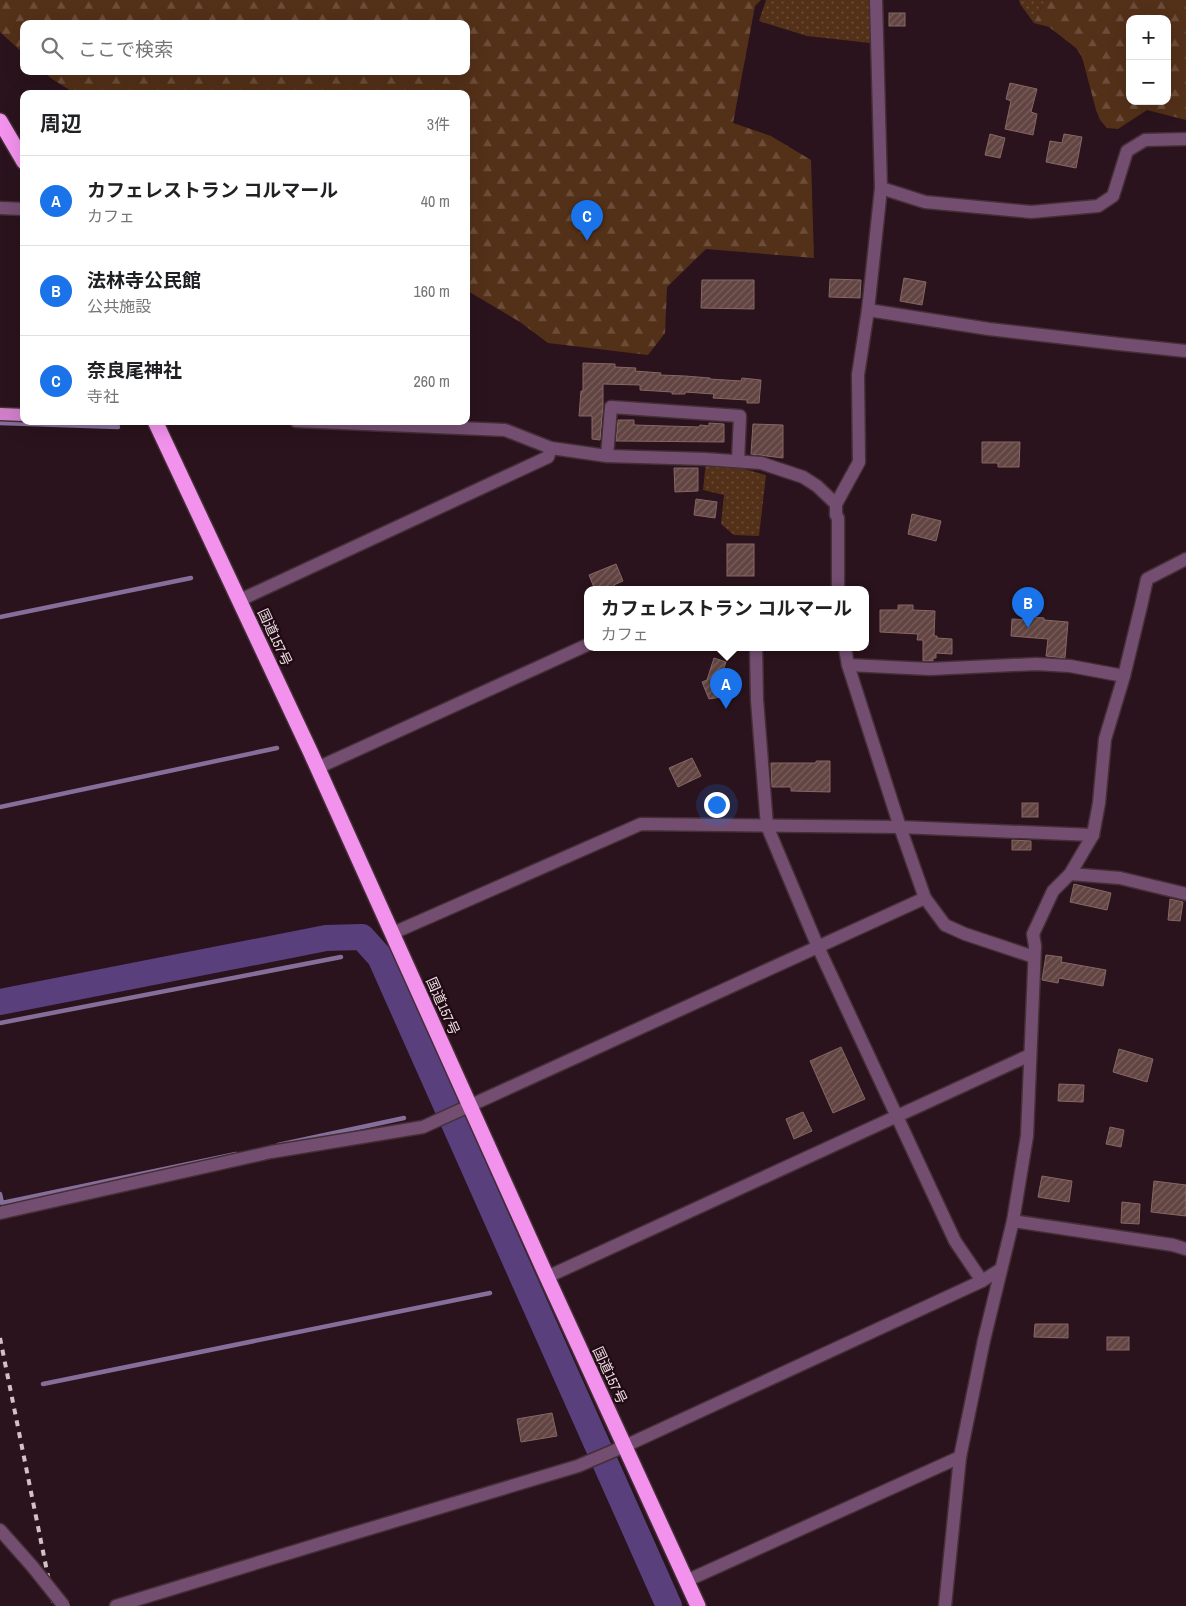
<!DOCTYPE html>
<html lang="ja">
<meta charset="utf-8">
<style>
:root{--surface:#fff;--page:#f2f2f2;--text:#202124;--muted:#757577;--line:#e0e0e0;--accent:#1a73e8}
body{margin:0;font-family:"Archivo Narrow","Noto Sans JP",sans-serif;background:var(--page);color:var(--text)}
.controls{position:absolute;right:15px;top:15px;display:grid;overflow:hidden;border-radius:10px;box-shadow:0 5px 20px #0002}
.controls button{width:45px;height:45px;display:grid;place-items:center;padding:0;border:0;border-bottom:1px solid var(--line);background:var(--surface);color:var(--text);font:25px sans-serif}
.you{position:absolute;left:716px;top:804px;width:18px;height:18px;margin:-12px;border:4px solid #fff;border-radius:50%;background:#1a73e8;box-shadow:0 0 0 8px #1a73e833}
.badge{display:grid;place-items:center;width:32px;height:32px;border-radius:50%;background:var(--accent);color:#fff;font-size:16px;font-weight:700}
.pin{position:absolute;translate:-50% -41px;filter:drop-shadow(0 1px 2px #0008)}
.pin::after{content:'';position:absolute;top:26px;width:18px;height:15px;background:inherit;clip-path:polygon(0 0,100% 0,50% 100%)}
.popup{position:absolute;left:584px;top:586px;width:285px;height:65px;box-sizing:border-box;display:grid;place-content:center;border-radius:10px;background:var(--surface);filter:drop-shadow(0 1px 4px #0005);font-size:16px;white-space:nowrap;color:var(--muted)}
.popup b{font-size:19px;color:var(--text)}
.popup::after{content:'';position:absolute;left:50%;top:100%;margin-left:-10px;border:10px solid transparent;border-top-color:var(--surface)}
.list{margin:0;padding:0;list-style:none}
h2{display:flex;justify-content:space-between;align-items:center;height:65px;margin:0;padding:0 20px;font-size:21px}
h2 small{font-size:16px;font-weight:400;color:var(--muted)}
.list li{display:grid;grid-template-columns:32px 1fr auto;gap:15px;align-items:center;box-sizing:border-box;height:90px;padding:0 20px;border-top:1px solid var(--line)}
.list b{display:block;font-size:19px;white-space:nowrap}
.list p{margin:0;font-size:16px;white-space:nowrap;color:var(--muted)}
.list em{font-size:16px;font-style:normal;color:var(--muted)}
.icon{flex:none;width:28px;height:28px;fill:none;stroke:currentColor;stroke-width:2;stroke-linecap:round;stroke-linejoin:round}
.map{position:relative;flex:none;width:1186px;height:1606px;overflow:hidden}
.search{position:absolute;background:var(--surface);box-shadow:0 5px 20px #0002;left:20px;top:20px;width:450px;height:55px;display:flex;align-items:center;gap:12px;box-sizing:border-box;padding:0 18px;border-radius:10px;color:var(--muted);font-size:19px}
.panel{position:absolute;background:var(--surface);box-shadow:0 5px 20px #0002;left:20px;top:90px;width:450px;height:335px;border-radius:10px}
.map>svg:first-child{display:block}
.grass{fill:url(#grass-dots)}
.forest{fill:url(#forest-firs);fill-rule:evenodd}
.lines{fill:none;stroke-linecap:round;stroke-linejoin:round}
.stream{stroke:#856e9a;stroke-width:4.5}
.river{stroke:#593f7c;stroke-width:26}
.building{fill:url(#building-hatch);stroke:#866764}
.minor-casing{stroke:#452f37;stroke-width:15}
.major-casing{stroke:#452f37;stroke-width:15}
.highway-casing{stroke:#452f37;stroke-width:18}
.minor{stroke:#744e71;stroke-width:12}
.major{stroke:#cf7fc9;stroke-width:12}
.highway{stroke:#f392ec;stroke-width:15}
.rail{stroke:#d3c1c6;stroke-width:4;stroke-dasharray:6 6;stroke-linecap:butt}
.minor-bridge-casing{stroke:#452f37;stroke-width:15;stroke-linecap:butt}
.minor-bridge{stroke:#744e71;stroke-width:12}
.labels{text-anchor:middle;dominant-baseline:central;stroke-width:4.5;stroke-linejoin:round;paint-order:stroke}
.street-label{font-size:14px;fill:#ebdadf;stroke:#200a13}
</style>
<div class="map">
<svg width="1186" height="1606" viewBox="0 0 1186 1606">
<defs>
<pattern id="grass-dots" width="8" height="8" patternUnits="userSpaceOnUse" patternTransform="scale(1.25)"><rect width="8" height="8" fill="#533018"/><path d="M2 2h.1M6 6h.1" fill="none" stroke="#6c4d39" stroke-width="1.8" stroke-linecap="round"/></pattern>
<pattern id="forest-firs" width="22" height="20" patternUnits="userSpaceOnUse" patternTransform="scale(1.25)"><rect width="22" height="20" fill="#533018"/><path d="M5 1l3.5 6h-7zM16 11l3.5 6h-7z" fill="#6c4d39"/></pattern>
<pattern id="building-hatch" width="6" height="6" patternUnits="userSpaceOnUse" patternTransform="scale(1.25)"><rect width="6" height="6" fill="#624542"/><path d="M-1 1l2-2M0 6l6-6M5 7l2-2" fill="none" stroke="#795f5d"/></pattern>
</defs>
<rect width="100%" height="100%" fill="#2a131c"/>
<g class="grass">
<polygon points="766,0 874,0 870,43 807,36 759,21"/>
<polygon points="1019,0 1045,0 1034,23 1020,4"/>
<polygon points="706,462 734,466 766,475 759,536 734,535 721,524 724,495 703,490"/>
</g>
<g class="forest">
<polygon points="0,0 761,0 755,6 733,123 771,136 811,160 814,258 706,249 667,287 665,333 648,355 548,343 520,322 466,290 466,94 76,94 52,79 43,71 466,71 466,24 24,24 24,54 0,32"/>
<path d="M1045 0H1186V120L1147 110 1118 129 1107 128 1100 120 1096 110 1082 57 1076 48 1049 27 1034 23ZM1130 19H1167V101H1130Z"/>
</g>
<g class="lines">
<g class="stream">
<polyline points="0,423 118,427"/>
<polyline points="0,617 191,578"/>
<polyline points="0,807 277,748"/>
<polyline points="0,1023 341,957"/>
<polyline points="278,1145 404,1118"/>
<polyline points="0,1194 2,1203 236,1154"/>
<polyline points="43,1384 490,1293"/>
</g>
<polyline class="river" points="0,1002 326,938 362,937 380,957 669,1606"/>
</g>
<g class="building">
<rect x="889" y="13" width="16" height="13"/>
<polygon points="1010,83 1037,89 1031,112 1037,114 1033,135 1005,129 1011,101 1006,99"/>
<polygon points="990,134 1005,138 1000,158 985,155"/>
<polygon points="1064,134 1082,137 1076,168 1046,162 1050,141 1062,143"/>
<polygon points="904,278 926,282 922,305 900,301"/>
<polygon points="830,279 861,280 860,298 829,297"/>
<polygon points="702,280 754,280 754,309 701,308"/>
<polygon points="583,363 615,364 615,367 636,368 635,371 661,373 660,375 685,376 710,378 710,379 741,381 742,378 761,380 759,403 747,403 747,400 713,398 714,394 685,392 685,394 672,394 672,392 640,390 640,385 603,384 603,405 600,440 592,439 592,416 579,416 581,391 583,391"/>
<polygon points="618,420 634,420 634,425 699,427 700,425 709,426 709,423 724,424 724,442 616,441"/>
<polygon points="753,424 783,425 783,458 751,454"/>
<polygon points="982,442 1020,442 1019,467 998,467 998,463 982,463"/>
<polygon points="674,468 698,468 698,491 675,492"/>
<polygon points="696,499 717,502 715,518 694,515"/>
<polygon points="912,514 941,521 936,541 908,534"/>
<rect x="727" y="544" width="27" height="32"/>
<polygon points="616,564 623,581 614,585 616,590 595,590 589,575"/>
<polygon points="898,605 913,605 913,610 935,611 934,636 937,636 937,638 952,639 952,654 936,653 936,658 933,658 933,661 923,661 923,640 917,640 918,634 880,632 880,610 898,610"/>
<polygon points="1031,617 1044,618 1044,620 1068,622 1065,658 1046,656 1048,639 1011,636 1012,619 1031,620"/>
<polygon points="714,658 726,662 721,676 730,674 733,695 709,699 702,682 707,680"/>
<polygon points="692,758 701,776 678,787 669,768"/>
<polygon points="816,761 830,761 830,792 791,791 791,787 772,787 771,763 816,763"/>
<rect x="1022" y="803" width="16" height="14"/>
<polygon points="1012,840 1031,841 1031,850 1012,850"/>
<polygon points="1074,884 1111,893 1107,910 1070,902"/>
<polygon points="1170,899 1183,902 1180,921 1168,920"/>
<polygon points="1046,955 1062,957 1061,962 1106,970 1103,986 1059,978 1058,983 1042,980"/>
<polygon points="841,1047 865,1099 833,1113 810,1061"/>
<polygon points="1119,1049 1153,1059 1147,1082 1113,1072"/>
<polygon points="1059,1084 1084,1085 1083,1102 1058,1101"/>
<polygon points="803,1112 812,1131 794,1139 786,1119"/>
<polygon points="1110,1127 1124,1130 1121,1147 1106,1144"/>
<polygon points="1042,1176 1072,1181 1069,1202 1038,1197"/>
<polygon points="1154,1181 1186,1185 1186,1216 1151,1212"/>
<polygon points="1122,1202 1140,1204 1139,1224 1121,1223"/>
<polygon points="1035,1324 1068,1324 1068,1338 1034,1337"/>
<rect x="1107" y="1337" width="22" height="13"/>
<polygon points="552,1413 557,1436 521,1442 517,1419"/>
</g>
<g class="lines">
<g class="minor-casing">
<g id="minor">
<polyline points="881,188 925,202 1031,212 1098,206 1113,196 1127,151 1145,140 1186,139"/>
<polyline points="0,208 24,209"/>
<polyline points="868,310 989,329 1119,344 1186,351"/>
<polyline points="296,421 505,430 551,448 607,456 705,459 761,463 803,477 817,486 836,504"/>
<polyline points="607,456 611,407 740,416 738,461"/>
<polyline points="838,590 838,518 836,515 836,504 859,462 858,375 868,310 881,188 876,0"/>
<polyline points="240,600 548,457 551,448"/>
<polyline points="756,648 757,700 767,826 818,947 955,1241 982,1281"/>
<polyline points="845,648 848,665 900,827 925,898 945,925 965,934 1034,957"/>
<polyline points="848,665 930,669 1036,664 1070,666 1124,676"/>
<polyline points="317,768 587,645"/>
<polyline points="1070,874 1120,878 1186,894"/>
<polyline points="393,933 641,824 900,827 1093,835"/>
<polyline points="0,1213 271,1152 423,1127 925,898"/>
<polyline points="1013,1221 1173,1245 1186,1249"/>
<polyline points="547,1277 1030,1055"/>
<polyline points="0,1530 32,1566"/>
<polyline points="686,1581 960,1457"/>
<polyline points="116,1606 335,1539 578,1466 625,1446 982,1281 1001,1269"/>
<polyline points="945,1606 960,1457 984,1340 1013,1221 1027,1136 1035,946 1033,934 1053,891 1070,874 1093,835 1099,803 1105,739 1124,676 1141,606 1147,579 1186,559"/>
</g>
</g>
<g class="major-casing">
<polyline id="major" points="0,414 24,415"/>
</g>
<g class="highway-casing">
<g id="highway">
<polyline points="0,121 24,162"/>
<polyline points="155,421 310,751 547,1277 698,1606"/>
</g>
</g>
<use href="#minor" class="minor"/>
<use href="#major" class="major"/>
<use href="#highway" class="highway"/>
<polyline class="rail" points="0,1338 54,1606"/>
<g class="minor-bridge-casing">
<polyline id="minor-bridge" points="32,1566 64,1606"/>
</g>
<use href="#minor-bridge" class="minor-bridge"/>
</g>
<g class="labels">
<g class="street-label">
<text transform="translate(275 637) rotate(65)">国道157号</text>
<text transform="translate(443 1006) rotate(66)">国道157号</text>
<text transform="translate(610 1375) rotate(65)">国道157号</text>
</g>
</g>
</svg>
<div class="controls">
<button>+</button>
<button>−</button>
</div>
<div class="you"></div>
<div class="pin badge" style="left:726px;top:709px">A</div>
<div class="popup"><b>カフェレストラン コルマール</b>カフェ</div>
<div class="pin badge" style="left:1028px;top:628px">B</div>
<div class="pin badge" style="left:587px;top:241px">C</div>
<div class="search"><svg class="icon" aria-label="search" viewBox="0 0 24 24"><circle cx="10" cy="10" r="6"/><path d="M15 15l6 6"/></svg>ここで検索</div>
<section class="panel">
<h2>周辺<small>3件</small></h2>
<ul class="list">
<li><span class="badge">A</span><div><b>カフェレストラン コルマール</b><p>カフェ</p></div><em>40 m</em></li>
<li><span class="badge">B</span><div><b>法林寺公民館</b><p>公共施設</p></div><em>160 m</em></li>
<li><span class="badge">C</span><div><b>奈良尾神社</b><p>寺社</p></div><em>260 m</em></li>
</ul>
</section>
</div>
